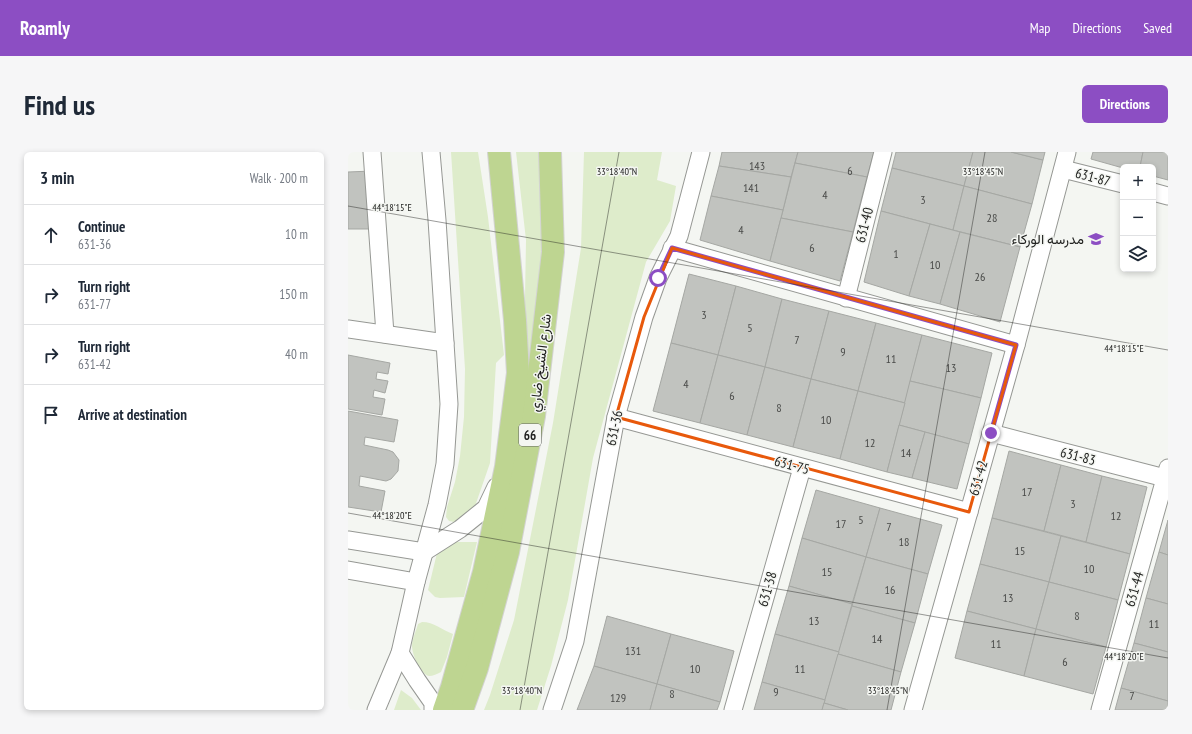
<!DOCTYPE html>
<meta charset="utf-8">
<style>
:root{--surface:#fff;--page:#f6f6f7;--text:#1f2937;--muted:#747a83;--line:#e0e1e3;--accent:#8c4ec3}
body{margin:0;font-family:"PT Sans Narrow",Vazirmatn,sans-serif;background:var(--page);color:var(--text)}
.controls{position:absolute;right:12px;top:12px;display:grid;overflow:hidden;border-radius:6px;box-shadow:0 2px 6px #0003}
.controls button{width:36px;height:36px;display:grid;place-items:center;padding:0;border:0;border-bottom:1px solid var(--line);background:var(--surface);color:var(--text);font:20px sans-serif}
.stop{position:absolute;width:12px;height:12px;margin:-9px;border:3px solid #8c4ec3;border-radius:50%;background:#fff}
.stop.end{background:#8c4ec3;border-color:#fff;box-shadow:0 1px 4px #0008}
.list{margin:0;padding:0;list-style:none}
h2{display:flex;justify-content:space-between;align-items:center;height:52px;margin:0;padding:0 16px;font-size:17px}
h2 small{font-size:13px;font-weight:400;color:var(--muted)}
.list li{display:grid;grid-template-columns:26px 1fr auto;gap:12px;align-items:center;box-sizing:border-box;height:60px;padding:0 16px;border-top:1px solid var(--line)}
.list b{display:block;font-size:15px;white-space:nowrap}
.list p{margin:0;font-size:13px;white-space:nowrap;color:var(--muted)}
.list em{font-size:13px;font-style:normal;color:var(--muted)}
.icon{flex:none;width:22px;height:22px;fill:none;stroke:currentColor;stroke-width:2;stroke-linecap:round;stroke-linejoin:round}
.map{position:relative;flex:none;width:820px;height:558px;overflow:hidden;border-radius:6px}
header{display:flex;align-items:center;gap:24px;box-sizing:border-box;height:56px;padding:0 20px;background:var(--accent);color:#fff}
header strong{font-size:19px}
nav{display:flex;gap:22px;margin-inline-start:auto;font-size:14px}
.intro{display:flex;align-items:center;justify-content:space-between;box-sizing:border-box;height:96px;padding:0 24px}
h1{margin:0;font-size:28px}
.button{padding:10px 18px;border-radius:6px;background:var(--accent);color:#fff;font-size:14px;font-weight:700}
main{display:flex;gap:24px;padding:0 24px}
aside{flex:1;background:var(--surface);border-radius:6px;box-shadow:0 2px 6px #0003}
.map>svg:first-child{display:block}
.green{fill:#deeccb}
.building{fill:#c1c3bf;stroke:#a5a7a3}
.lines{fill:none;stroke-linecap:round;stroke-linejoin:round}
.minor-casing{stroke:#969894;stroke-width:19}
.major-casing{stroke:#d3d3d2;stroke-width:24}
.minor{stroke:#fff;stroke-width:17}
.major{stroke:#bed591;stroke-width:22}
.route{stroke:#8c4ec3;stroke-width:5}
.marked{fill:none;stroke:#e8590c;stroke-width:3;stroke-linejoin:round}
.ticks{fill:none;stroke:#212220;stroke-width:1;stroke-opacity:0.45}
.labels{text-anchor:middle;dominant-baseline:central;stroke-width:3;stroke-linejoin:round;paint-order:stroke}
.number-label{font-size:12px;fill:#494a48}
.shield{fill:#f4f6f2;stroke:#60625f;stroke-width:1}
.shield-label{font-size:13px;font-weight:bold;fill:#212220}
.street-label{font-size:14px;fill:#212220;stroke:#f4f6f2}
.poi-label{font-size:14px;fill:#212220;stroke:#f4f6f2;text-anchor:end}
.ticks-label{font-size:10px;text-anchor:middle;fill:#212220;stroke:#f4f6f2;stroke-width:3;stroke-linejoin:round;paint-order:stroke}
</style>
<header>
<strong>Roamly</strong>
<nav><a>Map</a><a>Directions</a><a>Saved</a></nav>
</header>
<div class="intro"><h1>Find us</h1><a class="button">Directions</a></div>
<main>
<aside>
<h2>3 min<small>Walk · 200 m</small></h2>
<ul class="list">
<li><svg class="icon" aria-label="ahead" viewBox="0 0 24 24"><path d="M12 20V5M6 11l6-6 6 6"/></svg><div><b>Continue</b><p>631-36</p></div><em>10 m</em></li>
<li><svg class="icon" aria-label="right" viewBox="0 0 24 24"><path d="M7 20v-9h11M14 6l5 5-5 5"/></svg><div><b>Turn right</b><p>631-77</p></div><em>150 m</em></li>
<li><svg class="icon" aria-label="right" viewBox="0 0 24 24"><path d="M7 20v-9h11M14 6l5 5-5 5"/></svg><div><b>Turn right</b><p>631-42</p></div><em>40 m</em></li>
<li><svg class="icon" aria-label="arrive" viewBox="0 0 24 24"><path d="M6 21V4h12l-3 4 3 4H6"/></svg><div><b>Arrive at destination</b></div></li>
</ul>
</aside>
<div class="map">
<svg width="820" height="558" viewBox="0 0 820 558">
<rect width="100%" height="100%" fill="#f4f6f2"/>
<g class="green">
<polygon points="103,0 130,0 140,65 156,203 148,211 142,311 125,360 106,370 101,369 98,365 99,355 107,330 112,304 116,265 117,217"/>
<polygon points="168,0 195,0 195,89 183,203 176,203 178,88"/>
<polygon points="236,0 314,0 309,28 328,34 322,69 298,110 245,306 220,448 203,514 189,558 136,558 142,543 166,468 205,271 233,96"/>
<polygon points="94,390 129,390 116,445 92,446 87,445 80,438 91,393"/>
<path d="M74 470C86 470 94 478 105 482L99 505 93 520C89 522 85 524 81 524 72 522 64 502 64 494 64 487 68 479 70 472Z"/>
<polygon points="53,538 64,546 73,558 46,558"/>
</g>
<g class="building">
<polygon points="374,0 450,0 443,25 371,14"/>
<polygon points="450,0 526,0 519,25 447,11"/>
<polygon points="548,0 625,0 616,34 544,16"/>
<polygon points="625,0 663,0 695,8 684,52 616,34"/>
<polygon points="663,0 697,0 695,8"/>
<polygon points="745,0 795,0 792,15 775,16 743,7"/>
<polygon points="795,0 820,0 820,28 805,24 805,15 792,15"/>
<polygon points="447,11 519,25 505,80 433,66"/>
<polygon points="371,14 443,25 435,58 363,44"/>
<polygon points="544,16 616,34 605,78 533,59"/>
<polygon points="24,19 24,77 0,77 0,20"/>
<polygon points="616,34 684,52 672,95 605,78"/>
<polygon points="363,44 435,58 422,109 352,88"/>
<polygon points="533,59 582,72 561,144 516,130"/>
<polygon points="433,66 505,80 492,129 422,109"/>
<polygon points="582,72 612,80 592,152 561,144"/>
<polygon points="612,80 672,95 652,170 592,152"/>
<polygon points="341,122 388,134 370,203 323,191"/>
<polygon points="388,134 434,147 417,215 370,203"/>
<polygon points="434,147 481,159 463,227 417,215"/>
<polygon points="481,159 528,171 510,239 463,227"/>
<polygon points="528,171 574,183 557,251 510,239"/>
<polygon points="574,183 644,201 633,246 562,229"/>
<polygon points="323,191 370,203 352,271 305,259"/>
<polygon points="0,203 42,211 40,222 29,220 28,227 40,229 37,241 26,238 25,245 37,247 34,263 0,257"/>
<polygon points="370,203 417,215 399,283 352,271"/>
<polygon points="417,215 463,227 445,295 399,283"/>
<polygon points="463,227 510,239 492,307 445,295"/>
<polygon points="562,229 633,246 621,292 551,273"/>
<polygon points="510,239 557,251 539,320 492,307"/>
<polygon points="0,259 50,268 46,290 17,285 16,293 40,298 45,300 51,308 50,319 43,327 38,329 12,324 11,334 37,339 33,360 0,355"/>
<polygon points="551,273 577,280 564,326 539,320"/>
<polygon points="577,280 621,292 609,337 564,326"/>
<polygon points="661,299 713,313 696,379 644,366"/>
<polygon points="713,313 754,324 738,390 696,379"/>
<polygon points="754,324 799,335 782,402 738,390"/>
<polygon points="468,338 532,356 518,405 454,386"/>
<polygon points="532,356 594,373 580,422 518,405"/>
<polygon points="644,366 713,384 701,430 632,412"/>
<polygon points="820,368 820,403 811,400"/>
<polygon points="713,384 782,402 770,448 701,430"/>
<polygon points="454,386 518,405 504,452 441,434"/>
<polygon points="811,400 820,403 820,452 798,446"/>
<polygon points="518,405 580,422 567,471 504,454"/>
<polygon points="632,412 701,430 688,477 619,459"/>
<polygon points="701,430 770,448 758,495 688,477"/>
<polygon points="441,434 504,452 491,500 427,482"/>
<polygon points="798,446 820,452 820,500 786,491"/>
<polygon points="504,454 567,471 553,520 490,502"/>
<polygon points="619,459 688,477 676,524 607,506"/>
<polygon points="259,464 323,482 309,532 246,514"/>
<polygon points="688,477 758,495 745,542 676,524"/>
<polygon points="323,482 386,499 372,550 309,532"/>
<polygon points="427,482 491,500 477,548 414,530"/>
<polygon points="786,491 820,500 820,549 773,536"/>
<polygon points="490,502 553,520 543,558 500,558 476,551"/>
<polygon points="246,514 309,532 302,558 229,558"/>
<polygon points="414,530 477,548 474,558 406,558"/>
<polygon points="309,532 372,550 369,558 302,558"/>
<polygon points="773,536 820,549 820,558 767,558"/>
<polygon points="476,551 500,558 474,558"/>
</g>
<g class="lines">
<g class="minor-casing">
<g id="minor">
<polyline points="24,0 37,182"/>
<polyline points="715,17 775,32"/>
<polyline points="805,40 820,44"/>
<polyline points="324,96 668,193"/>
<polyline points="498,146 535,0"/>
<polyline points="0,177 97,191"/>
<polyline points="268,265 621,360"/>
<polyline points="643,281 817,326"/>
<polyline points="0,388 76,400 112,377 138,356 148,335"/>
<polyline points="0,418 68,430"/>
<polyline points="52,501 69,528 85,551 85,558"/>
<polyline points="28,558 52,501 68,430 89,353 97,312 101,252 89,68 83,0"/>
<polyline points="204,558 227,489 268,265 296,165 310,126 331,84 353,0"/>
<polyline points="385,558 454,316"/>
<polyline points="565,558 668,193 719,0"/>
<polyline points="752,558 820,316"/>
</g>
</g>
<g class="major-casing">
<g id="major">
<polyline points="96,558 104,535 136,420 158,315 170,221 167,168 151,0"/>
<polyline points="114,558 129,516 160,400 186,264 205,100 202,0"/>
</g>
</g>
<use href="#minor" class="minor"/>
<use href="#major" class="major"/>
</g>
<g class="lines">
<polyline class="route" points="310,126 324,96 668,193 643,281"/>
</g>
<path class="marked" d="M324 96 668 193 621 360 268 265 296 165Z"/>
<path class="ticks" d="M0 54 820 198M0 361 820 506M172 558 271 0M539 558 637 0"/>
<defs>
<g id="school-bare" transform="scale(1.2)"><path d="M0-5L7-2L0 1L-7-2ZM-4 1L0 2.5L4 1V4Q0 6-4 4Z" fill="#8c4ec3" stroke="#f4f6f2" stroke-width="2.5" paint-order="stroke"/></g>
</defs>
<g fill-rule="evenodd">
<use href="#school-bare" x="748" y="87"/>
</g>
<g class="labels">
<g class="number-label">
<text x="409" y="13">143</text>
<text x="502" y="18">6</text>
<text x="403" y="35">141</text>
<text x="477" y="42">4</text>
<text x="575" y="47">3</text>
<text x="644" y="65">28</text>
<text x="393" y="77">4</text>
<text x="464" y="95">6</text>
<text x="548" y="101">1</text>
<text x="587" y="112">10</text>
<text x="632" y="124">26</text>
<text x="356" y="162">3</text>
<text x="402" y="175">5</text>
<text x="449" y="187">7</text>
<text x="495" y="199">9</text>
<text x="543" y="206">11</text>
<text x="603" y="215">13</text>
<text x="338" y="231">4</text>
<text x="384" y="243">6</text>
<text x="431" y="255">8</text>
<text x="478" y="267">10</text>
<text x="522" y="290">12</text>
<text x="558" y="300">14</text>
<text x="679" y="339">17</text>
<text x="725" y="351">3</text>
<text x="768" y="363">12</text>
<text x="513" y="367">5</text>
<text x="493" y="371">17</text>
<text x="541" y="374">7</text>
<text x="556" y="389">18</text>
<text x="672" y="398">15</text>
<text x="741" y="416">10</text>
<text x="479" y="419">15</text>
<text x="542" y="437">16</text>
<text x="660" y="445">13</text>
<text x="729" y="463">8</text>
<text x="466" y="468">13</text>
<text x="806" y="471">11</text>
<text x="529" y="486">14</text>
<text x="648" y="491">11</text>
<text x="285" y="498">131</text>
<text x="717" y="509">6</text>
<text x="347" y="516">10</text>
<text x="452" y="516">11</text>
<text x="428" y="539">9</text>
<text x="324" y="541">8</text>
<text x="784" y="543">7</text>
<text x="270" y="545">129</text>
</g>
<rect class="shield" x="171" y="272" width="22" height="22" rx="3"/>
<g class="shield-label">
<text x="182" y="283">66</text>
</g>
<g class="street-label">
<text transform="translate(745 25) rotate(15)">631-87</text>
<text transform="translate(516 73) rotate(-76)">631-40</text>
<text transform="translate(192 211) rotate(-83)">شارع الشيخ ضاري</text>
<text transform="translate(266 276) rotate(-78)">631-36</text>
<text transform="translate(730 304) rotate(14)">631-83</text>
<text transform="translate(444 313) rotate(15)">631-75</text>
<text transform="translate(630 326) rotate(-74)">631-42</text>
<text transform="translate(419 437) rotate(-74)">631-38</text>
<text transform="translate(786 437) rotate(-74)">631-44</text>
</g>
<g class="poi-label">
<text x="736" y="87">مدرسه الوركاء</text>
</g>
</g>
<g class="ticks-label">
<text x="269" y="23">33°18'40"N</text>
<text x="635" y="23">33°18'45"N</text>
<text x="44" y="59">44°18'15"E</text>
<text x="776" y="200">44°18'15"E</text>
<text x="44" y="367">44°18'20"E</text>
<text x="776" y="508">44°18'20"E</text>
<text x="174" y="542">33°18'40"N</text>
<text x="540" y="542">33°18'45"N</text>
</g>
</svg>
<div class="controls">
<button>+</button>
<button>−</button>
<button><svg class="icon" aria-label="layers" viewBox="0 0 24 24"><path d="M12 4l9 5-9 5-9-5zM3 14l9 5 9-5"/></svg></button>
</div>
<div class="stop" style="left:310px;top:126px"></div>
<div class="stop end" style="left:643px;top:281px"></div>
</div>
</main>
